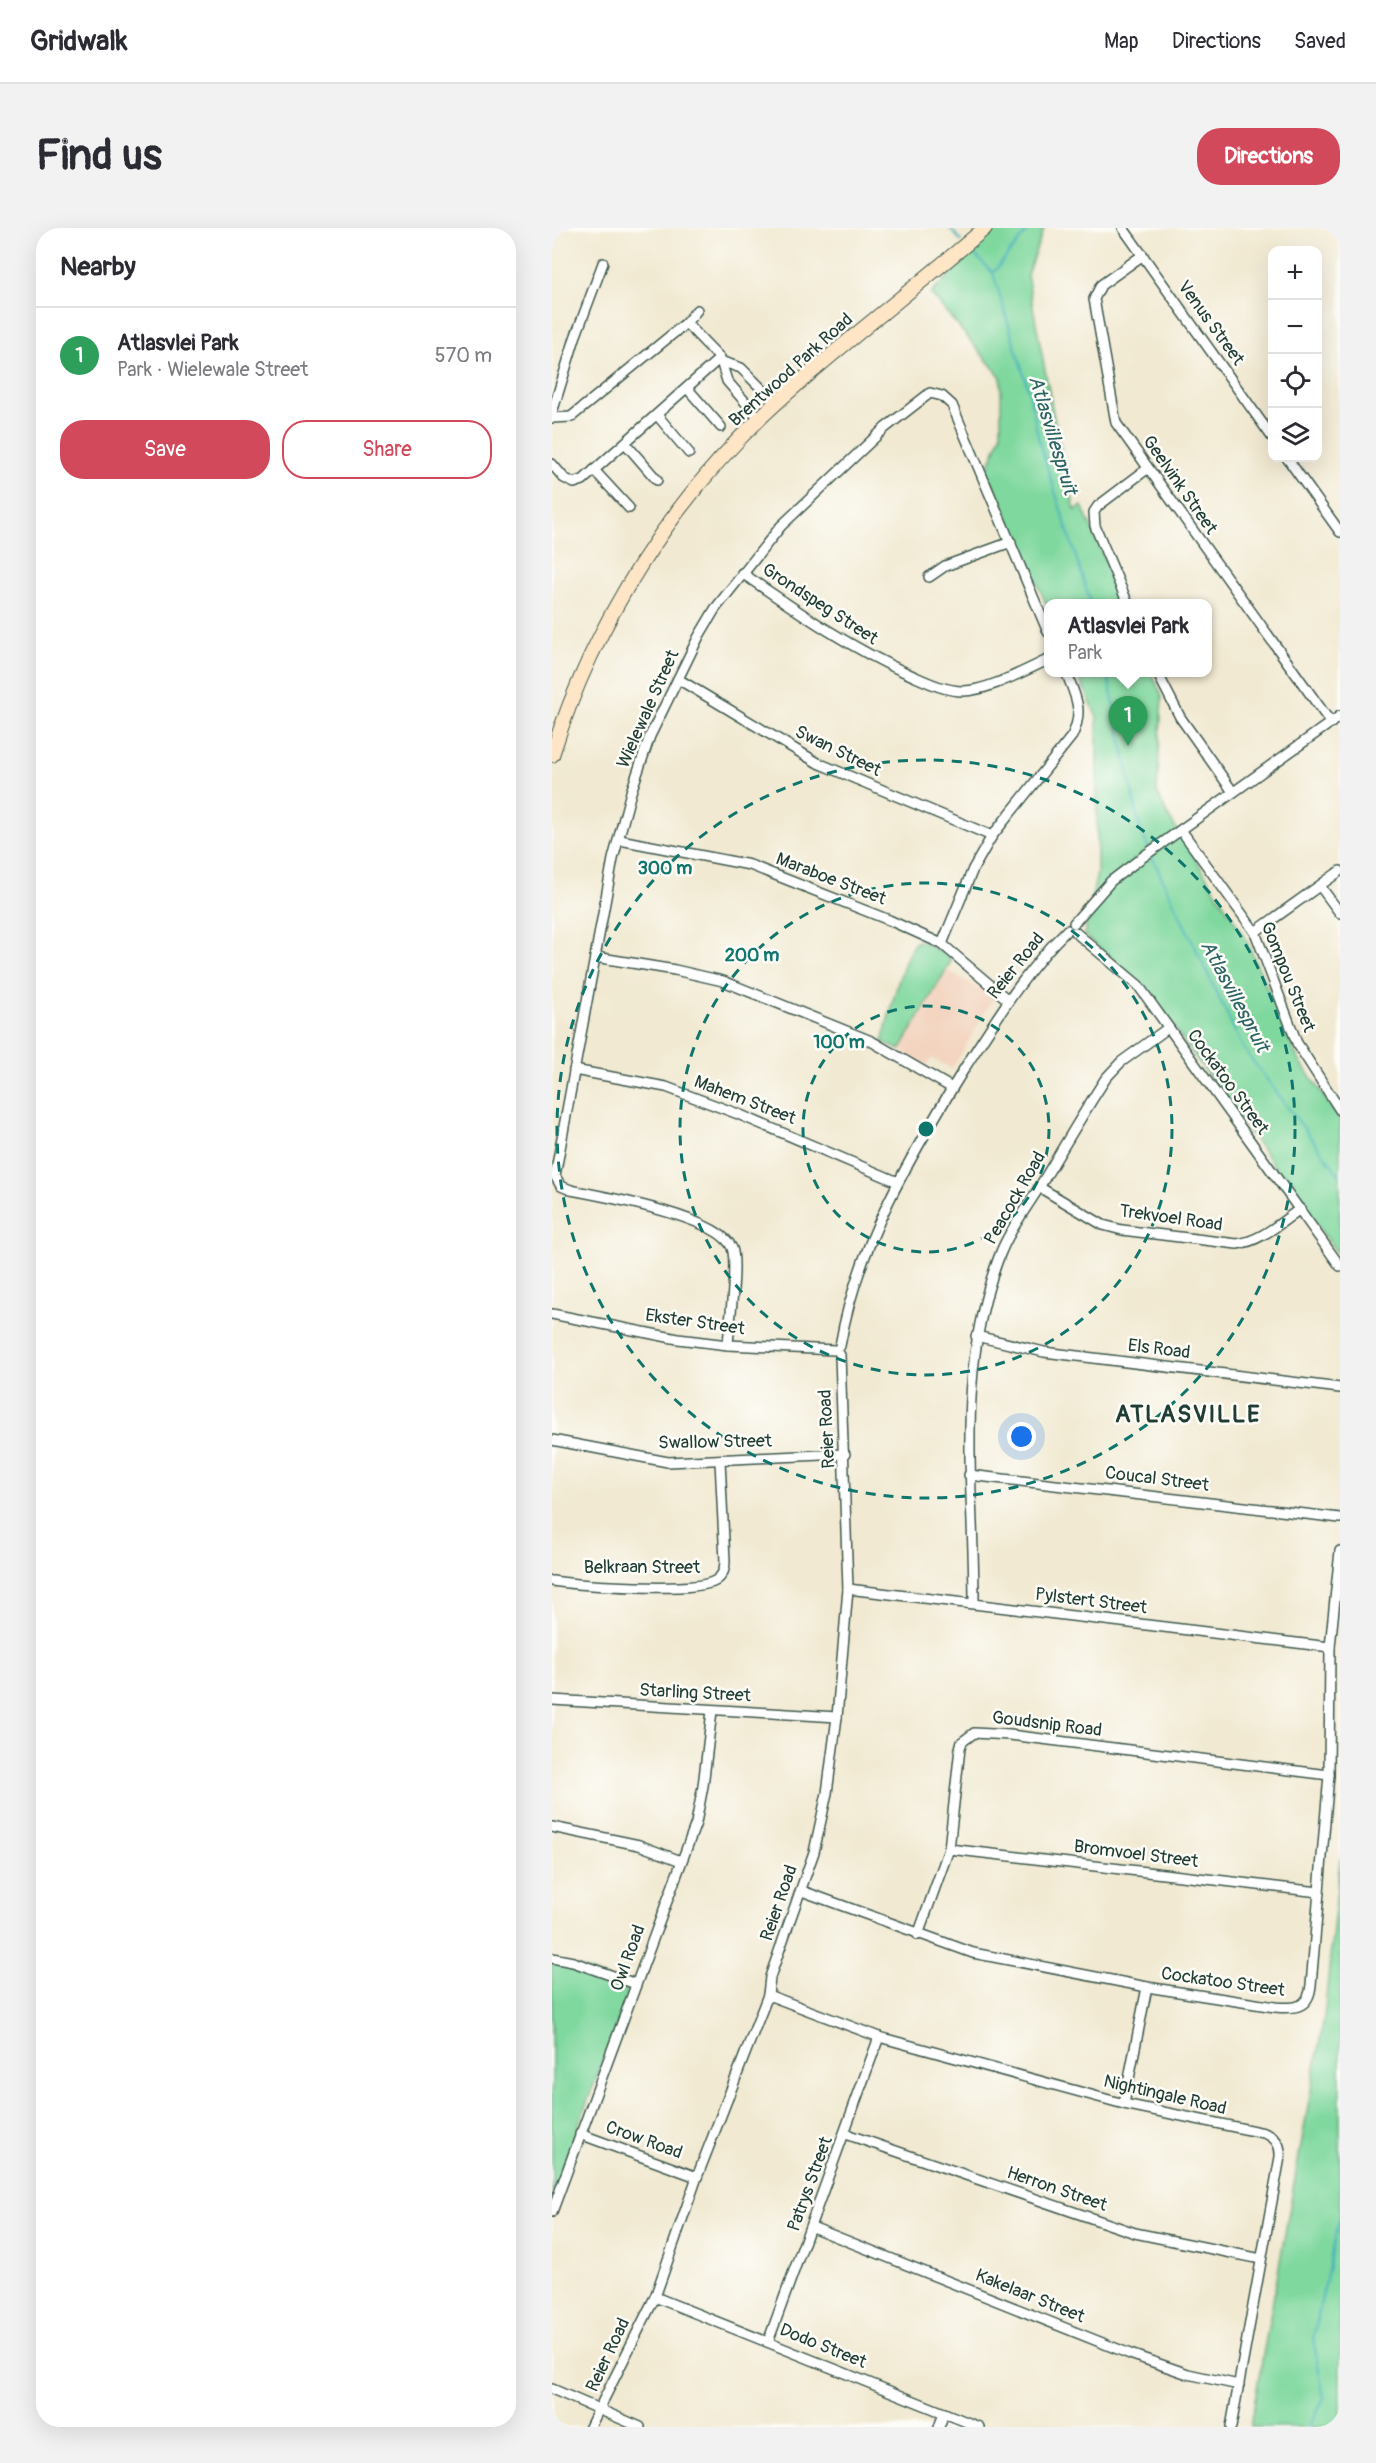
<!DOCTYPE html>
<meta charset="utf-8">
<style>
:root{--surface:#fff;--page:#f2f2f3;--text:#2b2b33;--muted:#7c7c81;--line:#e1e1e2;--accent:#d1495b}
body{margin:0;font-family:Pangolin,sans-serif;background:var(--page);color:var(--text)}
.controls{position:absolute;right:18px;top:18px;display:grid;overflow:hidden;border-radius:12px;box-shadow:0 6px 24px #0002}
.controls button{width:54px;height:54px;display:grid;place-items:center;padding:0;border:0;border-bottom:2px solid var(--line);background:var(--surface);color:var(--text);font:30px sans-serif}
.you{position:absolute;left:470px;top:1209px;width:21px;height:21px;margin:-15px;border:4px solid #fff;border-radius:50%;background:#1a73e8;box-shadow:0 0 0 9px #1a73e833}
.badge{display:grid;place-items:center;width:39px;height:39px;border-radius:50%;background:var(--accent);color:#fff;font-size:20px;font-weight:700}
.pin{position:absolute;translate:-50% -50px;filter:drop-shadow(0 2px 3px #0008)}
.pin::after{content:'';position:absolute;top:32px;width:21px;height:18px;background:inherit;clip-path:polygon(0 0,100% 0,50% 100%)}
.popup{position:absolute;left:492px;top:371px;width:168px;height:78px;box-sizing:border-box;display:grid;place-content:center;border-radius:12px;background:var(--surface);filter:drop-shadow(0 2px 4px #0005);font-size:20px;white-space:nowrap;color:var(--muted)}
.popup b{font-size:22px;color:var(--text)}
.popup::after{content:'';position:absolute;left:50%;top:100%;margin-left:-12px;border:12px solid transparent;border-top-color:var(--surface)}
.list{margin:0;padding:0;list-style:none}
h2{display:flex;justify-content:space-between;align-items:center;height:78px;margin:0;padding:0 24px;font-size:26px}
h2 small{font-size:20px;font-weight:400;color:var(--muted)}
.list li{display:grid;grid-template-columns:39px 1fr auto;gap:18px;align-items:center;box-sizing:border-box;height:96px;padding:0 24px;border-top:2px solid var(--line)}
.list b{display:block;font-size:22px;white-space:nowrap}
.list p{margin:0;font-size:20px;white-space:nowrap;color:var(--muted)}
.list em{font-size:20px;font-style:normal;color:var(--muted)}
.actions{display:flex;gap:12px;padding:18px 24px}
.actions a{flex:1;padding:14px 0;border:2px solid var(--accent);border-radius:24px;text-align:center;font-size:21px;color:var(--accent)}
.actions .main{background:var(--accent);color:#fff}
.icon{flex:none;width:33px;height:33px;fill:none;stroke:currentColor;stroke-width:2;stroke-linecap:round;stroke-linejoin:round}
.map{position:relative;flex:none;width:788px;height:2199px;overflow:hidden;border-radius:24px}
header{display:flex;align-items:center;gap:36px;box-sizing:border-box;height:84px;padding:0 30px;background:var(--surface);border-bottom:2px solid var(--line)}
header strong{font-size:28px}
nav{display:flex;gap:33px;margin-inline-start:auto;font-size:21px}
.intro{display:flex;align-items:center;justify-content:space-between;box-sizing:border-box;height:144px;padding:0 36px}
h1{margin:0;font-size:42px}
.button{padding:15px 27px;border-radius:24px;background:var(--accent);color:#fff;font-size:21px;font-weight:700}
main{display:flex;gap:36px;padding:0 36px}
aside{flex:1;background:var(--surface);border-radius:24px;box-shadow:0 6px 24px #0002}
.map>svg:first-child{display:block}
.built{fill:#f3d4bf}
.green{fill:#7fd89e;stroke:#4f8a69;stroke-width:1.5}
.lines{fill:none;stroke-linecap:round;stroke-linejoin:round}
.stream{stroke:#3eadbc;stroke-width:2}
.street-casing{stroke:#3e574c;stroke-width:12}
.secondary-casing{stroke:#3e574c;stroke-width:16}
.street{stroke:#fff;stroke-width:9}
.secondary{stroke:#fde5c5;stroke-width:14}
.ring{fill:none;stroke:#0f766e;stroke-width:3;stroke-dasharray:10 8}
.labels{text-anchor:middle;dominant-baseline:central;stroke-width:5;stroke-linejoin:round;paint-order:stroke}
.street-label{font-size:18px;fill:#1f3d34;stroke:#fdfcf7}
.water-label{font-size:20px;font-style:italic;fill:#2a6464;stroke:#fdfcf7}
.district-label{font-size:24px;font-weight:bold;letter-spacing:1.5px;fill:#1f3d34;stroke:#fdfcf7}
.centre{fill:#0f766e;stroke:#fdfcf7;stroke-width:3}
.ring-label{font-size:18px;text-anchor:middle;font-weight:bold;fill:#0f766e;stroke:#fdfcf7;stroke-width:5;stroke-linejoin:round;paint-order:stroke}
</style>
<header>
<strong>Gridwalk</strong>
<nav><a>Map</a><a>Directions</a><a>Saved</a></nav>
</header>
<div class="intro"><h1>Find us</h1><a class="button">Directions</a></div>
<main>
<aside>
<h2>Nearby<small></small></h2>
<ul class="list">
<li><span class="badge" style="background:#2e9e5b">1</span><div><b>Atlasvlei Park</b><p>Park · Wielewale Street</p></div><em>570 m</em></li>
</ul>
<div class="actions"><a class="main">Save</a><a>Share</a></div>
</aside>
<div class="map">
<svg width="788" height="2199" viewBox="0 0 788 2199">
<rect width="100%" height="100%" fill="#fdfcf7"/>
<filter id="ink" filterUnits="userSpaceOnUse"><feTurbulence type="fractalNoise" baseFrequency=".0167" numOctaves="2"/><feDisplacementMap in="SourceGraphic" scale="12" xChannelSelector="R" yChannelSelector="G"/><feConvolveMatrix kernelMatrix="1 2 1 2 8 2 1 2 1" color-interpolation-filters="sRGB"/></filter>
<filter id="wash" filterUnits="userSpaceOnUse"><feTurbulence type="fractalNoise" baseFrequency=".008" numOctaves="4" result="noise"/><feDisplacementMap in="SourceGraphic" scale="24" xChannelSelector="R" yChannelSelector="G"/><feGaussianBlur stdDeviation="1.35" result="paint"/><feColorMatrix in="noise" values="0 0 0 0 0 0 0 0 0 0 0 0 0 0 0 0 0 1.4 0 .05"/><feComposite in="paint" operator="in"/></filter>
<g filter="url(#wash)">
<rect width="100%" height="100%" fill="#f1e9d1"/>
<polygon class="built" points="394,741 442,769 400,841 379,830 375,837 348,822"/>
<g class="green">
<polygon points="442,0 492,0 475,47 502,190 523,282 530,278 571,375 496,376 496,380 435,242 449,207 449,149 379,66"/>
<polygon points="525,445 600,445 610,469 605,564 615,586 694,711 745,829 788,892 788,1029 592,758 532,707 545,645 545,489"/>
<path d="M365 713 372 714 398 730V735L348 822 330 814C336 794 351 724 365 713Z"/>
<polygon points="788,1630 788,2199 698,2199 772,1790"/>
<polygon points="0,1733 22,1738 72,1756 76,1768 0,1966"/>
</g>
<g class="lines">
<g class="stream">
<polyline points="398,0 409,13"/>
<polyline points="417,21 441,45 477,164 487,213 539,376"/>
<polyline points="441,45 478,0"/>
<polyline points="555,444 588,601 597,621"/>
<polyline points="599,627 691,820 788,948"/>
<polyline points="757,2199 772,2171 761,2110 788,1988"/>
</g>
</g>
</g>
<g filter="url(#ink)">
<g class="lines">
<g class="street-casing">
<g id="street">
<polyline points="571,0 720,209"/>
<polyline points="591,27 549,57 542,71 564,195 779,495"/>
<polyline points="134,95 168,130 175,153 208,191"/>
<polyline points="171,134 189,140 224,175"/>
<polyline points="135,160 169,199"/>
<polyline points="0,185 23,110 51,35"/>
<polyline points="105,187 137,225"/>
<polyline points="0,190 19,189 134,95 145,82"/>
<polyline points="73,215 105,252"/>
<polyline points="735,230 788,304"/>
<polyline points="0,236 12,250 22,255 31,252 168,130"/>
<polyline points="42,242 77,280"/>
<path d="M190 345C245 383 298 420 359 447 375 454 393 463 411 463 436 463 473 442 496 432"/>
<polyline points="377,349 393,338 459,314"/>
<polyline points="576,376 543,298 542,284 546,278 595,241"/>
<polyline points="605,444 628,489 681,564"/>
<polyline points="126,451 266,535 440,608"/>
<polyline points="629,602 703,704 745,815 788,882"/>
<polyline points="68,612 198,637 337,692 390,716 456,772"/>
<polyline points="768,658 788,685"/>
<polyline points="522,695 559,653 588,631 788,488"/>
<polyline points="523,704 586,757 788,1038"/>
<polyline points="703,704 788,643"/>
<path d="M390 716 421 641 440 608 520 508C532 483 524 469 514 444"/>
<polyline points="43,729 123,742 171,753 319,813 400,860"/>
<polyline points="22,842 114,859 186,886 346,954"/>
<path d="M487 959 551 997 570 1002 685 1016C709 1013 728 995 748 981"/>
<polyline points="0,1086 126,1111 176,1117 283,1122"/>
<polyline points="424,1108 492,1124 788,1160"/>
<path d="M176 1117C177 1097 186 1036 180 1020 168 989 51 968 19 962L9 958 3 948 61 631 79 564 98 508 147 408 163 381 229 298 333 200 378 165 390 168 400 177 496 404"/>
<path d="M288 1118C305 1017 359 927 412 841 443 793 473 743 515 702"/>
<polyline points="0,1212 116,1234 293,1226"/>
<polyline points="417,1247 788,1290"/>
<path d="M0 1353C27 1357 142 1365 163 1353 170 1349 173 1341 173 1333L168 1233"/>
<polyline points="296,1361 778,1419"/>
<path d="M422 1375C422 1256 403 1144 447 1029 456 1004 474 981 488 958 510 922 531 885 554 850L569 834 616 800"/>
<polyline points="0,1472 285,1489"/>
<polyline points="0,1599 87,1617 129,1633"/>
<polyline points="397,1621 767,1664"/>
<path d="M250 1663 421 1725 595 1759 723 1779C743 1781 757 1780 759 1757L777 1547 778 1419 788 1323"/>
<polyline points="366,1707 397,1621 408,1520 410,1514 422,1505 458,1507 777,1547"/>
<polyline points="0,1730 21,1734 84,1756"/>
<path d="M216 1767 327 1809 572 1876 712 1905C724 1909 729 1917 728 1929L679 2199"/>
<polyline points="572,1876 595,1759"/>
<polyline points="28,1906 145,1949"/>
<polyline points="294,1906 583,2005 709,2031"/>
<polyline points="0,1984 144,1595 151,1558 160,1483"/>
<polyline points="260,1999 578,2126 636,2146 687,2157"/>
<polyline points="103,2069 427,2199"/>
<polyline points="216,2114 327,1809"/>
<polyline points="0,2161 88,2199"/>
<polyline points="38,2199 103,2069 145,1949 216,1767 218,1749 262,1624 275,1565 285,1489 296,1361 288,1127"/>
<polyline points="387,2199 392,2185"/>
</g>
</g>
<g class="secondary-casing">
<path id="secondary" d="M0 527C42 394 120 270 224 175 291 114 364 60 433 0"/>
</g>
<use href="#street" class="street"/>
<use href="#secondary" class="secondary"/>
</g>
</g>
<g class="ring">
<circle cx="374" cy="901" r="123"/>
<circle cx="374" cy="901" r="246"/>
<circle cx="374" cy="901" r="369"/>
</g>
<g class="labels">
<g class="street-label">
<text transform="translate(659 95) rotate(54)">Venus Street</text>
<text transform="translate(239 142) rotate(-42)">Brentwood Park Road</text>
<text transform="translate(628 257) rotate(55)">Geelvink Street</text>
<text transform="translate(268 376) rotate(33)">Grondspeg Street</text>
<text transform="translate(96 481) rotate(-66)">Wielewale Street</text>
<text transform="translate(286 523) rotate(26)">Swan Street</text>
<text transform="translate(279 651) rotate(21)">Maraboe Street</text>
<text transform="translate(464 738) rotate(-51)">Reier Road</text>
<text transform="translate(736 749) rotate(68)">Gompou Street</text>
<text transform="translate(676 854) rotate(54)">Cockatoo Street</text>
<text transform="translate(193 872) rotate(21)">Mahem Street</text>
<text transform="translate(463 970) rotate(-60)">Peacock Road</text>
<text transform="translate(619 990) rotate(8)">Trekvoel Road</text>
<text transform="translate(143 1094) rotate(8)">Ekster Street</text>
<text transform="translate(607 1121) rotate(7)">Els Road</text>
<text transform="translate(275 1201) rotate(-93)">Reier Road</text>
<text transform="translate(163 1214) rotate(-1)">Swallow Street</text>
<text transform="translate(605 1251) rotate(7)">Coucal Street</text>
<text x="90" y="1339">Belkraan Street</text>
<text transform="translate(539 1373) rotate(7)">Pylstert Street</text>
<text transform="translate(143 1465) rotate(3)">Starling Street</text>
<text transform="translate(495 1496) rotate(7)">Goudsnip Road</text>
<text transform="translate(584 1626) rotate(7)">Bromvoel Street</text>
<text transform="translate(227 1675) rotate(-71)">Reier Road</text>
<text transform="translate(76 1730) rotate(-70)">Owl Road</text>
<text transform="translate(671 1754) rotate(8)">Cockatoo Street</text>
<text transform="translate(613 1867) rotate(13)">Nightingale Road</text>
<text transform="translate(92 1912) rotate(20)">Crow Road</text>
<text transform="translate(258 1956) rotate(-70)">Patrys Street</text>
<text transform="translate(505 1961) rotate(19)">Herron Street</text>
<text transform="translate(478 2068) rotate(22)">Kakelaar Street</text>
<text transform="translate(271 2118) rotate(22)">Dodo Street</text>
<text transform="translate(56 2127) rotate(-65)">Reier Road</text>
</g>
<g class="water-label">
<text transform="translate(501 207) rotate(73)">Atlasvillespruit</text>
<text transform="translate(683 768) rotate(62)">Atlasvillespruit</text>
</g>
<g class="district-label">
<text x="636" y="1186">ATLASVILLE</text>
</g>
</g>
<circle cx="374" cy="901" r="9" class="centre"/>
<g class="ring-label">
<text x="113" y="646">300 m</text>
<text x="200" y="733">200 m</text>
<text x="287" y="820">100 m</text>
</g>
</svg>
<div class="controls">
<button>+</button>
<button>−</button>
<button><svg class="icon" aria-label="locate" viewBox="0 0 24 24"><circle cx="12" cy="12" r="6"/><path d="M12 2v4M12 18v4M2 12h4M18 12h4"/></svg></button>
<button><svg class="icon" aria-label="layers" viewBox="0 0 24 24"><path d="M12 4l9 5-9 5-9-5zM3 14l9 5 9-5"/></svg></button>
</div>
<div class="you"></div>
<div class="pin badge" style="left:576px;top:518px;background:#2e9e5b">1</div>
<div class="popup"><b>Atlasvlei Park</b>Park</div>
</div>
</main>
